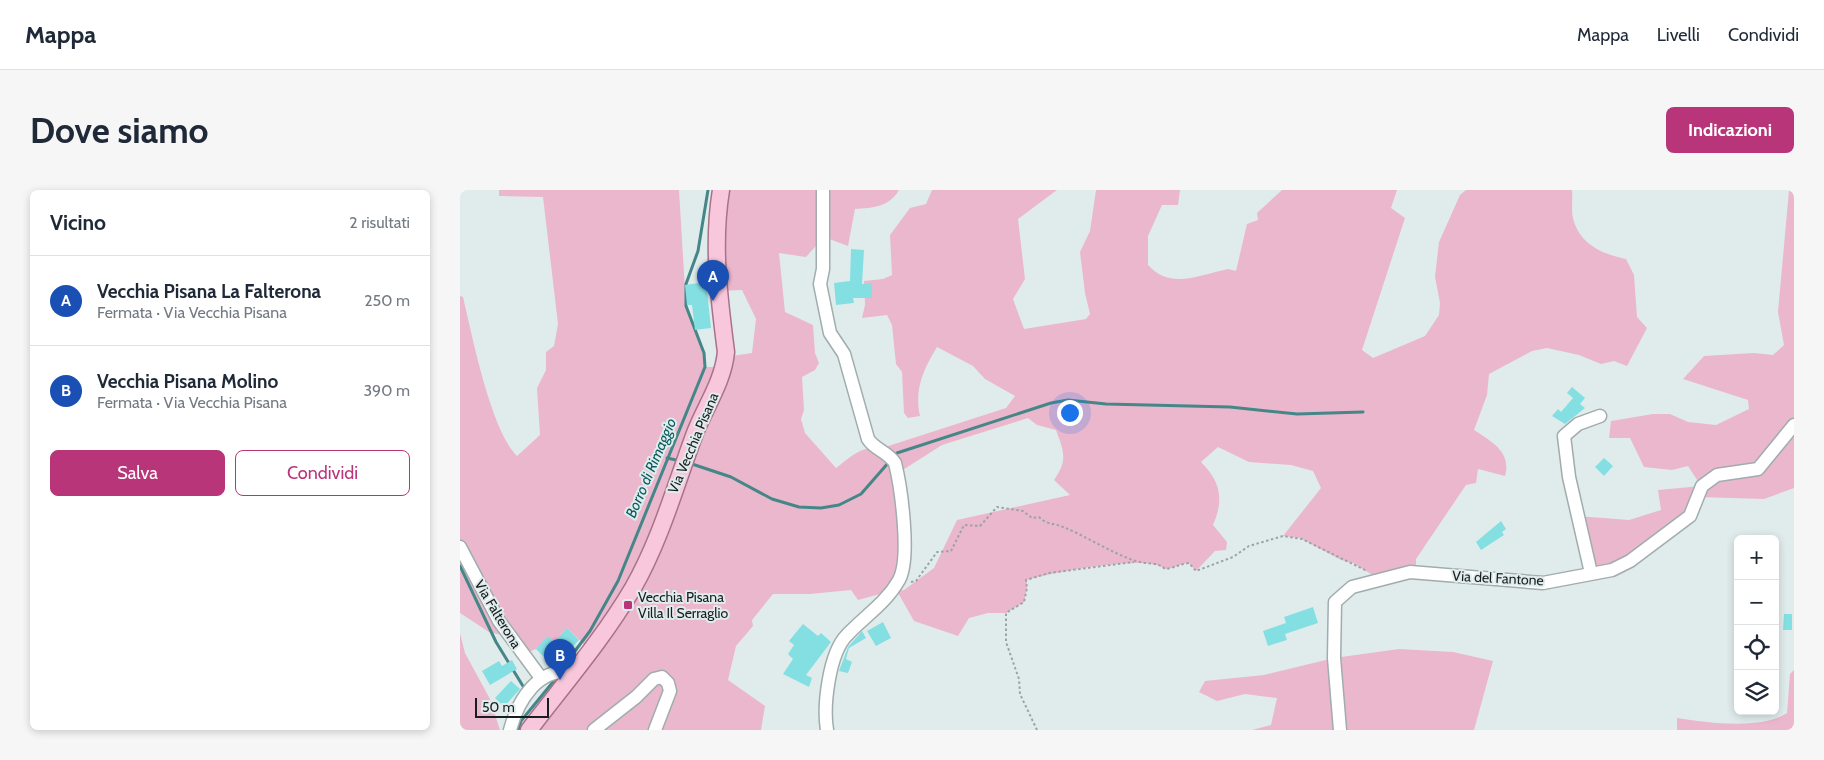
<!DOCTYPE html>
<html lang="it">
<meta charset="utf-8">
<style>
:root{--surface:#fff;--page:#f6f6f7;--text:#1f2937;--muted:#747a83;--line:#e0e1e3;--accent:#b9357a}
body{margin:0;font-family:Cabin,sans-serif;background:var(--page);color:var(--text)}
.controls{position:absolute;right:15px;bottom:15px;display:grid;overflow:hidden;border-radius:8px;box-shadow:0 2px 8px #0003}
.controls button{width:45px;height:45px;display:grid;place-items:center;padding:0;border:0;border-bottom:1px solid var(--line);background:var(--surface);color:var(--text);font:25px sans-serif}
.scale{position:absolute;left:15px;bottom:12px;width:74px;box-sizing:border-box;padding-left:5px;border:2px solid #181d1d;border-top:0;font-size:14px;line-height:18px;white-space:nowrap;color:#181d1d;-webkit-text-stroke:4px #e0ecec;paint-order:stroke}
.you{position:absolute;left:609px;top:222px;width:18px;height:18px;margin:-12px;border:4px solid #fff;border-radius:50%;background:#1a73e8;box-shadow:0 0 0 8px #1a73e833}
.badge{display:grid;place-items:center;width:32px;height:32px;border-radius:50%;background:var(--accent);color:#fff;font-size:16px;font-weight:700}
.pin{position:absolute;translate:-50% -41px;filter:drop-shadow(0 1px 2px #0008)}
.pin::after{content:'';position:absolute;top:26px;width:18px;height:15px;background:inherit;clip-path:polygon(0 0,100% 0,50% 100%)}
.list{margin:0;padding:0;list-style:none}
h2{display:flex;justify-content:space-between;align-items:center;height:65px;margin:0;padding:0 20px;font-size:21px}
h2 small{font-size:16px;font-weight:400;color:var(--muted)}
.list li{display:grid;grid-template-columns:32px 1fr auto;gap:15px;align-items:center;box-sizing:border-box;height:90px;padding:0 20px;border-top:1px solid var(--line)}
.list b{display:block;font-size:19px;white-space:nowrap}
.list p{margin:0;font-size:16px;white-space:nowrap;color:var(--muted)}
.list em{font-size:16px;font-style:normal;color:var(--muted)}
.actions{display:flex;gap:10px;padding:15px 20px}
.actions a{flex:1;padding:11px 0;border:1px solid var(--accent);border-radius:8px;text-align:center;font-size:18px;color:var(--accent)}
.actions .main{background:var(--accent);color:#fff}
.icon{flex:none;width:28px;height:28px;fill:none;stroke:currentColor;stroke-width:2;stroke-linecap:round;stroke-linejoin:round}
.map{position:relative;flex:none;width:1334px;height:540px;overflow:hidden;border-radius:8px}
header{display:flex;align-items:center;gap:30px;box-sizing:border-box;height:70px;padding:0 25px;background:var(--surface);border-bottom:1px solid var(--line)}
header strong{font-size:24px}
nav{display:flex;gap:28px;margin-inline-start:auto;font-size:18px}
.intro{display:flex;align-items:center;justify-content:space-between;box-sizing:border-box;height:120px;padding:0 30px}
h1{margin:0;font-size:35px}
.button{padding:12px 22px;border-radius:8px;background:var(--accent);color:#fff;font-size:18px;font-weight:700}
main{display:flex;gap:30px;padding:0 30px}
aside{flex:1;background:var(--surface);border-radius:8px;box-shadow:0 2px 8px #0003}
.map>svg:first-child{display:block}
.green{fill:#ebb7cc}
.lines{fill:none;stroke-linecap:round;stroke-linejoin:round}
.stream{stroke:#458689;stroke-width:3}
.building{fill:#84dfe3}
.minor-casing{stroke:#a1acac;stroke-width:15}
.major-casing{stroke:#a8738a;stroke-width:19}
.path{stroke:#9aa4a4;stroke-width:2;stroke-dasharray:2.5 2.5;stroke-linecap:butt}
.minor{stroke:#fff;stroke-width:12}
.major{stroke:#f9c7dc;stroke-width:16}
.poi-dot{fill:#b9357a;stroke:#e0ecec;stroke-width:2}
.labels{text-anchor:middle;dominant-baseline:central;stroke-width:4;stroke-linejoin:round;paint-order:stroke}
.street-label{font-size:14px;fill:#181d1d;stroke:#e0ecec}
.poi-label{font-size:14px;fill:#181d1d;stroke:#e0ecec;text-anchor:start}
.water-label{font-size:15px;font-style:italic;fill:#075a5d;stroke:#e0ecec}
</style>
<header>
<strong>Mappa</strong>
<nav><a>Mappa</a><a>Livelli</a><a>Condividi</a></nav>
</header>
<div class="intro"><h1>Dove siamo</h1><a class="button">Indicazioni</a></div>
<main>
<aside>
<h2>Vicino<small>2 risultati</small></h2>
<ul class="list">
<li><span class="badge" style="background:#1a4fb4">A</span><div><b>Vecchia Pisana La Falterona</b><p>Fermata · Via Vecchia Pisana</p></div><em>250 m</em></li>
<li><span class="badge" style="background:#1a4fb4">B</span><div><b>Vecchia Pisana Molino</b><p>Fermata · Via Vecchia Pisana</p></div><em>390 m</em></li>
</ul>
<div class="actions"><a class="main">Salva</a><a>Condividi</a></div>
</aside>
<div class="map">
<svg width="1334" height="540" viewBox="0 0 1334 540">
<rect width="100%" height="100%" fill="#e0ecec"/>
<g class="green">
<path d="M39 0H219L226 116 244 163 245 177H264L265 167 292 163 296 129 282 100 259 101 261 0H439C429 17 413 18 395 19L388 56 364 47 346 67 319 63 325 122 353 135 355 163 359 173 355 180 342 187 344 220 341 229 345 243 376 278C388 269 403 254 419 259L546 218 555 206 525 189 513 176 477 157C463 180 454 200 460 226L448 228 444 223 442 182 436 174 432 135 427 125 402 128 405 115 404 91 423 89 432 85 430 45 450 18 466 14 472 0H597L558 29 565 89 553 109 564 139 626 129 630 124 625 103 620 62 630 41 636 0H720L718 15H702L688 46V75C710 100 739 85 768 79L776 81 787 34 798 30 797 23 822 0H937L931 18 945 28 902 160 913 168 965 146 979 125 980 113 975 87 979 52 1000 5 1006 0H1112C1113 9 1111 19 1113 28 1119 54 1142 64 1166 69L1174 85 1177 127 1187 138 1167 176 1154 171 1141 174 1119 165 1087 158 1072 161 1029 184 1027 205 1014 240C1031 251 1052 262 1045 286L1018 279 1016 293 1006 295 956 369V383L914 386 893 373 881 370 840 348 823 346 861 298 853 281 831 275 789 272 758 257 741 272C761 292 764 310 753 335L767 352 766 360 755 361 736 381 729 373C720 374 714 378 705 379 688 363 590 383 567 390V398L564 412 546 423H528L509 428 498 446 454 431 437 401 444 400 474 378 497 330 610 305 594 290C608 270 604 262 596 240L577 235 568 228 482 255 438 283 446 362 431 401 398 410 391 400 350 404H313L292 430 293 436 276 456 268 490 305 516 301 540H80L113 482 130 460 107 438 94 452 88 447 76 459 63 464 50 447 29 442 0 423V106L3 107C12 145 31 241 57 266L80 245 77 198 86 180V162L94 156 98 134 83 7 39 6Z"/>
<polygon points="1329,0 1334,0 1334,298 1304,309 1238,307 1230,326 1170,371 1131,383 1117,326 1169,330 1201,320 1198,300 1241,296 1228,276 1212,280 1184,277 1170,248 1149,248 1151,231 1193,224 1210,224 1228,232 1256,235 1289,219 1288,210 1223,189 1244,166 1294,163 1313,165 1324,155 1318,122"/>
<polygon points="0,443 5,463 30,509 40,540 0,540"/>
<polygon points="939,459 993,462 1033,471 1014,540 792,540 811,535 817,508 785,504 757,511 739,502 745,491 804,485 874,468"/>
<path d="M1334 480V540H1217V528C1249 533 1302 540 1327 523L1330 484Z"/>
</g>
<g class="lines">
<g class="stream">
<polyline points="433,267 437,263 591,213 608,210 646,214 770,217 837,224 903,222"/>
<polyline points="207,268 221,271"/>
<polyline points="229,273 271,287 312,309 339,317 361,318 379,315 401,304 429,272"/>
<polyline points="0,376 36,452 66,501"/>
<polyline points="103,477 130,441 158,391 245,177 244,163 226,116 226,94 238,61 248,0"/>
<polyline points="58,540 61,531 97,487"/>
</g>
</g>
<g class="building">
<polygon points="391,59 404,60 402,94 412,93 412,108 393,108 394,113 376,115 374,93 390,91"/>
<polygon points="246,92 251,138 235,140 232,115 227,115 225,95"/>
<polygon points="1112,197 1125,208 1120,214 1125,218 1105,234 1092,226 1098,219 1101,222 1113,208 1107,203"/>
<polygon points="1144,268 1153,276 1144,286 1135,277"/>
<polygon points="1041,331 1046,339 1042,342 1044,345 1021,360 1016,352"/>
<polygon points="853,417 858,433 825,444 827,450 808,456 803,441 826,433 824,427"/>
<polygon points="1324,424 1332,424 1332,440 1323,440"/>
<polygon points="423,432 431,448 416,456 407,441"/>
<polygon points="343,434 358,446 361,443 371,452 346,485 352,488 349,497 323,484 333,469 328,464 334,455 329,451"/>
<polygon points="107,438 119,450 105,465 100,459 88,471 76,459 88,446 94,452"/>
<polygon points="402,441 406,448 389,458 386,469 392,472 388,483 379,481 388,457"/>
<polygon points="52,470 57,479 30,495 22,481 39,471 42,476"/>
<polygon points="51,491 60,499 44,517 35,508"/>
</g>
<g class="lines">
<g class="minor-casing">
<g id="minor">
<path d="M363 0V79L360 94 370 143 384 164 408 249C415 260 427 261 435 273 441 297 451 368 439 390 426 413 405 426 387 445 369 463 363 516 367 540"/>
<polyline points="0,357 39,431 81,488"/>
<polyline points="1131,383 1109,287 1104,246 1118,234 1140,226"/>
<path d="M50 540C58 510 78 477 113 482"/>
<polyline points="134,540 176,507 194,489 202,487 208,493 210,501 195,540"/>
<polyline points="880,540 874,468 875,412 892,397 950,382 1083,393 1152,380 1170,371 1230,326 1242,296 1257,285 1298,279 1334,235"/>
</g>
</g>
<g class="major-casing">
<path id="major" d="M69 540C104 494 143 449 173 398 200 351 216 294 235 243 246 215 263 192 266 162 259 107 252 55 261 0"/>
</g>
<g class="path">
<path d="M451 392 456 391 477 362 491 361 504 335 520 336 537 317 563 321 572 328 579 327C587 335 594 333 603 337 626 346 653 364 676 371 687 375 697 371 705 379 714 378 720 374 729 373L736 381 773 367 789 356 823 346 842 349 907 381"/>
<polyline points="577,540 560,504 559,489 546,452 546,423 564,412 567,398 566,390 589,383 674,372"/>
</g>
<use href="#minor" class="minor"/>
<use href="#major" class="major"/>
</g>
<rect class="poi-dot" x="163" y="410" width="10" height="10" rx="2.5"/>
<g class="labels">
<g class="street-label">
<text transform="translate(233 253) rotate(-67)">Via Vecchia Pisana</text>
<text transform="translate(1038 388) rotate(3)">Via del Fantone</text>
<text transform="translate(38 424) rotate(59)">Via Falterona</text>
</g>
<g class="poi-label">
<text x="178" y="407">Vecchia Pisana<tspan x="178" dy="16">Villa Il Serraglio</tspan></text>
</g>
<g class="water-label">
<text transform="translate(191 278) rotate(-67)">Borro di Rimaggio</text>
</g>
</g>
</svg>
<div class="controls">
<button>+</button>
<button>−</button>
<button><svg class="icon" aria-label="locate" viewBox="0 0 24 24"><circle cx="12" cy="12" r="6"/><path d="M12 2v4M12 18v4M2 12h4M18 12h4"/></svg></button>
<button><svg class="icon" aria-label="layers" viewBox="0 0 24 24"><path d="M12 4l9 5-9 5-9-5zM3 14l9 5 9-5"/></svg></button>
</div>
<div class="scale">50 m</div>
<div class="you"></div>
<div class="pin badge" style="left:253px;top:111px;background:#1a4fb4">A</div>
<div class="pin badge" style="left:100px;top:490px;background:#1a4fb4">B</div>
</div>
</main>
